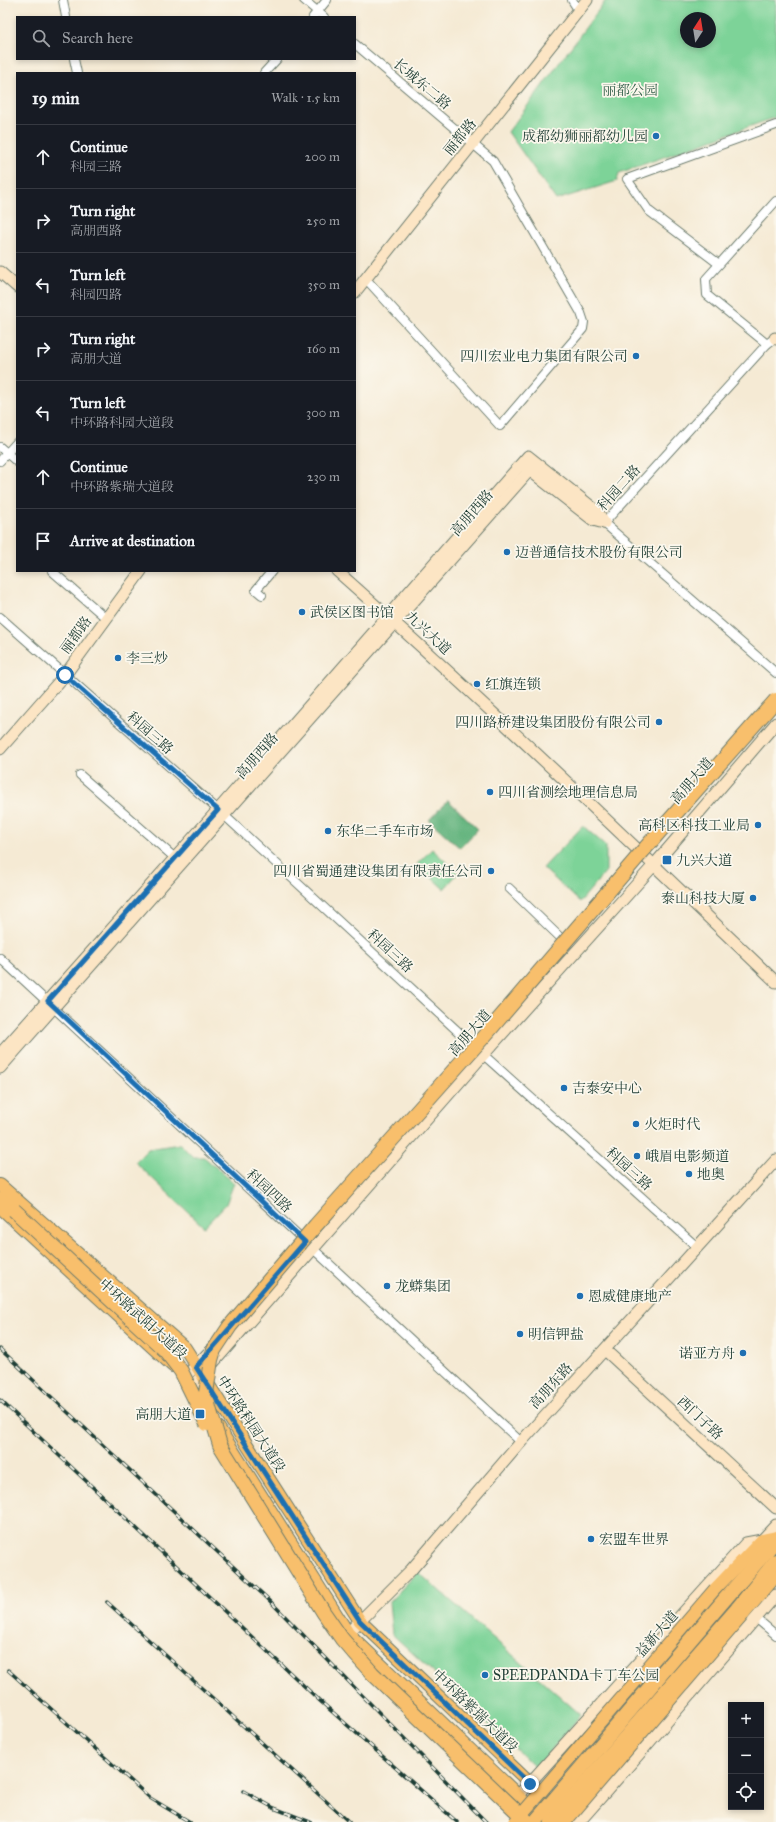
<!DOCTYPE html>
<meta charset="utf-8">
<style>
:root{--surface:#171b24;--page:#20242c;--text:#f1f3f6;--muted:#9ea1a6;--line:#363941}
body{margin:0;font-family:"IM FELL Great Primer","Noto Serif SC",serif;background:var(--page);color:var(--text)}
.controls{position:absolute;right:12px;bottom:12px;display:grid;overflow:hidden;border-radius:0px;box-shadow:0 2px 6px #0003}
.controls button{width:36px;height:36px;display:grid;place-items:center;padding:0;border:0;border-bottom:1px solid var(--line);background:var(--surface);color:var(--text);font:20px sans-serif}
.compass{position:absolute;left:680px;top:12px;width:36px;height:36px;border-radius:50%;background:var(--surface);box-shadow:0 2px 6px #0003;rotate:12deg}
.stop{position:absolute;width:12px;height:12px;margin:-9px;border:3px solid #1f6fb2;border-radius:50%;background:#fff}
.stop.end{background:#1f6fb2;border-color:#fff;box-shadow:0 1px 4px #0008}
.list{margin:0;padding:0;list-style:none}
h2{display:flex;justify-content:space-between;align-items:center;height:52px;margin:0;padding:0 16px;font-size:17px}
h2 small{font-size:13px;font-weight:400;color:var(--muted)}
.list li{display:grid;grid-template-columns:26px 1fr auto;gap:12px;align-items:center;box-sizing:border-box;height:64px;padding:0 16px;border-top:1px solid var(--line)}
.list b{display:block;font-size:15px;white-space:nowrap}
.list p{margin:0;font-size:13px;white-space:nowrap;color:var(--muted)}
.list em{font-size:13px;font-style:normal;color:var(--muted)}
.icon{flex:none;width:22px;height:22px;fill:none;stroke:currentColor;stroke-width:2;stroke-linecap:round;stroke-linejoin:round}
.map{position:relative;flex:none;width:776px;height:1822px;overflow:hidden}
.search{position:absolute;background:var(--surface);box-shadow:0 2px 6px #0003;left:16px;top:16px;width:340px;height:44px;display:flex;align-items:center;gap:10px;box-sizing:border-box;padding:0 14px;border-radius:0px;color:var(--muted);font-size:15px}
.panel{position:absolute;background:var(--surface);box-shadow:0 2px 6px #0003;left:16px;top:72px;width:340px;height:500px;border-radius:0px}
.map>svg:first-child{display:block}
.green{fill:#7dd398;stroke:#4e8866;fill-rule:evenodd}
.forest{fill:#66b580;stroke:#42795a}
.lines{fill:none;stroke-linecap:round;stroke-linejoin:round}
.street-casing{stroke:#6a7a6c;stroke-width:10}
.secondary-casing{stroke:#6a7a6c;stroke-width:13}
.primary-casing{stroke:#6a7a6c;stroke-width:14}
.highway-casing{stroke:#6a7a6c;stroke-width:16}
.street{stroke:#fff;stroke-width:8}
.secondary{stroke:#fce5c4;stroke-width:11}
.primary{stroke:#f8bf6c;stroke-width:12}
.highway{stroke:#f8bf6c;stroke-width:14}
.rail-casing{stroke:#1f3d34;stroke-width:3.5}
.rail{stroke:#fbf7ec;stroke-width:2;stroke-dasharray:6;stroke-linecap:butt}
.primary-bridge-casing{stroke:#6a7a6c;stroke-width:14;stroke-linecap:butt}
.highway-bridge-casing{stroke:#6a7a6c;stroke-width:16;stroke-linecap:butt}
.primary-bridge{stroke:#f8bf6c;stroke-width:12}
.highway-bridge{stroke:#f8bf6c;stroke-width:14}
.route{stroke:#1f6fb2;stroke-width:5}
.poi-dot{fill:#1f6fb2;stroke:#fbf7ec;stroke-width:1.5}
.labels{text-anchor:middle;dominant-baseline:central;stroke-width:3.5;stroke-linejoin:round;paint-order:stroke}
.street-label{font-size:14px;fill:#1f3d34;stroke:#fbf7ec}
.park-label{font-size:14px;fill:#36624d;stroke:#fbf7ec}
.poi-label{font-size:14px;fill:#1f3d34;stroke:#fbf7ec;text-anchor:start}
</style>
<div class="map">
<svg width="776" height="1822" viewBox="0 0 776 1822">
<rect width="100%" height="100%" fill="#fbf7ec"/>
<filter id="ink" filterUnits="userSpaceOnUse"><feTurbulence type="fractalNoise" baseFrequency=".025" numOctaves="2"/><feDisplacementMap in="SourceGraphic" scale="8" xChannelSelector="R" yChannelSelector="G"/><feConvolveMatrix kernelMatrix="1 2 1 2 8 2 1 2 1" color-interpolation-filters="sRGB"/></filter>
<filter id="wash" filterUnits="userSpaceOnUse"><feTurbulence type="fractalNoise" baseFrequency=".012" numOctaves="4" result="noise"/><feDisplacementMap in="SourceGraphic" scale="16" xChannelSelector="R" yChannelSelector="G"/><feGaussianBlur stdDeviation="0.9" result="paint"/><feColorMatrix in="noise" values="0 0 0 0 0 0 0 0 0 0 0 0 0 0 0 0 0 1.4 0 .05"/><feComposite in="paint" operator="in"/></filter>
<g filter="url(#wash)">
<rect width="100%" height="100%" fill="#f5ead4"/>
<g class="green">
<path d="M606 0H776V117L619 173 617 181 556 200 508 132ZM686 18H710V42H686Z"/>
<polygon points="583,826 606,846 606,871 580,902 543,868"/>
<polygon points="432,849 458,873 444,889 417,864"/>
<polygon points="180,1144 193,1157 204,1157 234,1183 226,1204 204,1227 135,1162 148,1149"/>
<polygon points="418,1572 581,1715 536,1768 392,1634 389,1602"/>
</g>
<polygon class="forest" points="448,800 478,829 460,848 429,820"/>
</g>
<g filter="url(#ink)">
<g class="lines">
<g class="street-casing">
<g id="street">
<polyline points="63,0 66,17"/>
<polyline points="304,0 324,17"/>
<polyline points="572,0 579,11"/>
<polyline points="313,17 327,0"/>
<polyline points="355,44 493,161 581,313 584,322 583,329 500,426 366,279"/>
<polyline points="74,59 77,73"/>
<polyline points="264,73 277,59"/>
<polyline points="719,264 649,211 627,179 776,125"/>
<polyline points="775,338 767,344 604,523 776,673"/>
<polyline points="767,344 707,295 706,279 776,201"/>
<polyline points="0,447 17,462"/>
<polyline points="0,461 17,442"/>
<polyline points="52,571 106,618"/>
<polyline points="262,595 256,590 272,571"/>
<polyline points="0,617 225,816 477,1049 697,1247"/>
<polyline points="80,775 175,858"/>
<polyline points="509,888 567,944"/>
<polyline points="0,958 521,1442"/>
<polyline points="757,1619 776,1635"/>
</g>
</g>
<g class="secondary-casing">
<g id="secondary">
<polyline points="0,272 17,287"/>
<polyline points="355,292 587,0"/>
<polyline points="775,338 776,339"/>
<polyline points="524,466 593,520 604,523"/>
<path d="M337 571C487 704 631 843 776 982"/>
<polyline points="0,749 65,675 141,571"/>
<polyline points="0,1054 218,810 528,456 598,512 604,523"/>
<polyline points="0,1068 536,463"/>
<polyline points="605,1350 776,1508"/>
<polyline points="185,1377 215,1346"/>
<polyline points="192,1387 483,1055 654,865 776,723"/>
<polyline points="348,1633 411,1570 521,1442 776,1160"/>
<polyline points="518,1796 746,1543 762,1540 776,1525"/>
<polyline points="579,1822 639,1754 776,1595"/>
</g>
</g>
<g class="primary-casing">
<g id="primary">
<polyline points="0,1185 185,1348 360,1621 557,1809"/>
<polyline points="0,1207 173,1366"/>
<polyline points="218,1427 348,1633 546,1822"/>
<polyline points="715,1589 762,1540 776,1537"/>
<polyline points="743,1615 776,1576"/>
</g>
</g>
<g class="highway-casing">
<g id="highway">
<polyline points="0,1200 14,1210"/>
<polyline points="725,1599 776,1540"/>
<polyline points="737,1609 776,1561"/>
</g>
</g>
<use href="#street" class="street"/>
<use href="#secondary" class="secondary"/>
<use href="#primary" class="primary"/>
<use href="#highway" class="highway"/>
<g class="rail-casing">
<g id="rail">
<polyline points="0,1349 269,1600 486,1822"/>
<polyline points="0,1400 320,1701 457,1822"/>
<polyline points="107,1602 349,1822"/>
<polyline points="8,1670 150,1798 190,1822"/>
<polyline points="243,1791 274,1808 310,1822"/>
</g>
</g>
<use href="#rail" class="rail"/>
<g class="primary-bridge-casing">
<g id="primary-bridge">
<polyline points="515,1822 715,1589"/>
<polyline points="565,1822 743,1615"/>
</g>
</g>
<g class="highway-bridge-casing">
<g id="highway-bridge">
<polyline points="14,1210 165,1350 181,1371 207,1424"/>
<polyline points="528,1822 372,1673 342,1639 324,1613 220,1445 209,1408 206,1393 211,1360 214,1350 230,1326 316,1225 487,1033 660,831 776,700"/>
<polyline points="535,1822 725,1599"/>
<polyline points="552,1822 737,1609"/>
</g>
</g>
<use href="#primary-bridge" class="primary-bridge"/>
<use href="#highway-bridge" class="highway-bridge"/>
</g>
</g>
<g class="lines" filter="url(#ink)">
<polyline class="route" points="65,675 218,810 48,1001 305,1242 196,1367 360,1621 530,1784"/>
</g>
<g class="poi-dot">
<circle cx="656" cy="136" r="4"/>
<circle cx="636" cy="356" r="4"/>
<circle cx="507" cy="552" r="4"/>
<circle cx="302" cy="612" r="4"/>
<circle cx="118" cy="658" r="4"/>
<circle cx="477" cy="684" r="4"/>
<circle cx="659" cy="722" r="4"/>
<circle cx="490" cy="792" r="4"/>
<circle cx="758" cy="825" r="4"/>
<circle cx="328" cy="831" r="4"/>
<rect x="662" y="855" width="10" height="10" rx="2"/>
<circle cx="491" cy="871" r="4"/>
<circle cx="753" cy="898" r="4"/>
<circle cx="564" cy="1088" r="4"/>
<circle cx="636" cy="1124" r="4"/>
<circle cx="637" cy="1156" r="4"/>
<circle cx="689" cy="1174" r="4"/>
<circle cx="387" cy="1286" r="4"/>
<circle cx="580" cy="1296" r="4"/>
<circle cx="520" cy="1334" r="4"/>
<circle cx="743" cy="1353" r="4"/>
<rect x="195" y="1409" width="10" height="10" rx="2"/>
<circle cx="591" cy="1539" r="4"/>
<circle cx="485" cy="1675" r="4"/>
</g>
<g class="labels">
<g class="street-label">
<text transform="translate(422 84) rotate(40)">长城东二路</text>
<text transform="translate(460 137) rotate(-51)">丽都路</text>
<text transform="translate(619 488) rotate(-48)">科园二路</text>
<text transform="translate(472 513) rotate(-49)">高朋西路</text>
<text transform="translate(428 633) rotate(43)">九兴大道</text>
<text transform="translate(76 635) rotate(-54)">丽都路</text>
<text transform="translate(150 733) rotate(41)">科园三路</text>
<text transform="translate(257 756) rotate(-49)">高朋西路</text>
<text transform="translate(692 781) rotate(-49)">高朋大道</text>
<text transform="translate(390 951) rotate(43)">科园三路</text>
<text transform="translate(470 1033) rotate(-49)">高朋大道</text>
<text transform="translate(629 1169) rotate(42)">科园三路</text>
<text transform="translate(269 1191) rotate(43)">科园四路</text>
<text transform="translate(143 1319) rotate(42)">中环路武阳大道段</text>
<text transform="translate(551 1386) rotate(-48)">高朋东路</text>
<text transform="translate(700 1418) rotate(43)">西门子路</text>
<text transform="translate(251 1424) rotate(57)">中环路科园大道段</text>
<text transform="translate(657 1634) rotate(-49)">益新大道</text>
<text transform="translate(475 1711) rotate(44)">中环路紫瑞大道段</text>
</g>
<g class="park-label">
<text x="630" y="90">丽都公园</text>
</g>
<g class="poi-label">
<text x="648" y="136" text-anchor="end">成都幼狮丽都幼儿园</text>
<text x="628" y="356" text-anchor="end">四川宏业电力集团有限公司</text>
<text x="515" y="552">迈普通信技术股份有限公司</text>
<text x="310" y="612">武侯区图书馆</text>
<text x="126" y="658">李三炒</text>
<text x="485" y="684">红旗连锁</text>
<text x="651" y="722" text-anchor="end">四川路桥建设集团股份有限公司</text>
<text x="498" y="792">四川省测绘地理信息局</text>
<text x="750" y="825" text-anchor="end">高科区科技工业局</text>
<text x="336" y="831">东华二手车市场</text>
<text x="676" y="860">九兴大道</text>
<text x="483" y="871" text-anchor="end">四川省蜀通建设集团有限责任公司</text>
<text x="745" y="898" text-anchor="end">泰山科技大厦</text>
<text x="572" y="1088">吉泰安中心</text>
<text x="644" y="1124">火炬时代</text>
<text x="645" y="1156">峨眉电影频道</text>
<text x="697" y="1174">地奥</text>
<text x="395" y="1286">龙蟒集团</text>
<text x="588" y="1296">恩威健康地产</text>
<text x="528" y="1334">明信钾盐</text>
<text x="735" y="1353" text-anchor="end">诺亚方舟</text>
<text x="191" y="1414" text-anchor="end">高朋大道</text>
<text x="599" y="1539">宏盟车世界</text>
<text x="493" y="1675">SPEEDPANDA卡丁车公园</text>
</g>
</g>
</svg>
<div class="controls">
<button>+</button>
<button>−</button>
<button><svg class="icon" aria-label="locate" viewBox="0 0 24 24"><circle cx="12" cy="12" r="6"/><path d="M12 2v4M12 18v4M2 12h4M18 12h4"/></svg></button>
</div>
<svg class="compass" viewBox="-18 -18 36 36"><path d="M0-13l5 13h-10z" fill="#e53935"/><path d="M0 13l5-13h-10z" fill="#9ea1a6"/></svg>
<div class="stop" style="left:65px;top:675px"></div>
<div class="stop end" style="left:530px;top:1784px"></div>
<div class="search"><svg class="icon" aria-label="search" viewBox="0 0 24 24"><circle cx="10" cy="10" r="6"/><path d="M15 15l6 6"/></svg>Search here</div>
<section class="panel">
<h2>19 min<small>Walk · 1.5 km</small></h2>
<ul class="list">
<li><svg class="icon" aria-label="ahead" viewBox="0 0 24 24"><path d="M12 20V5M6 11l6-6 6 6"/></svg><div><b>Continue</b><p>科园三路</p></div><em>200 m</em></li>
<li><svg class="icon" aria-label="right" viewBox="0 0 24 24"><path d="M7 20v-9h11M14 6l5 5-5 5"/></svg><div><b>Turn right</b><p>高朋西路</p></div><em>250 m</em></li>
<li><svg class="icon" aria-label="left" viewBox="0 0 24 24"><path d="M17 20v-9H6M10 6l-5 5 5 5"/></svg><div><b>Turn left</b><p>科园四路</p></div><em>350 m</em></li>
<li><svg class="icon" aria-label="right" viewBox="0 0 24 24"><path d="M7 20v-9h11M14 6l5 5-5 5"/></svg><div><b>Turn right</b><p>高朋大道</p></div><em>160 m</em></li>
<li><svg class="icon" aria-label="left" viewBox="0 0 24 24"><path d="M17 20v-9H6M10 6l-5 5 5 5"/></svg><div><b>Turn left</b><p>中环路科园大道段</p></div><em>300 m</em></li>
<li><svg class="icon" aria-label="ahead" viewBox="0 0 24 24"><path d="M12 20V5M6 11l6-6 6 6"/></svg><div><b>Continue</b><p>中环路紫瑞大道段</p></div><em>230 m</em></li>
<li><svg class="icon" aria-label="arrive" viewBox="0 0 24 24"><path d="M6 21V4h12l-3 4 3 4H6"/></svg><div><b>Arrive at destination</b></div></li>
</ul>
</section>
</div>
